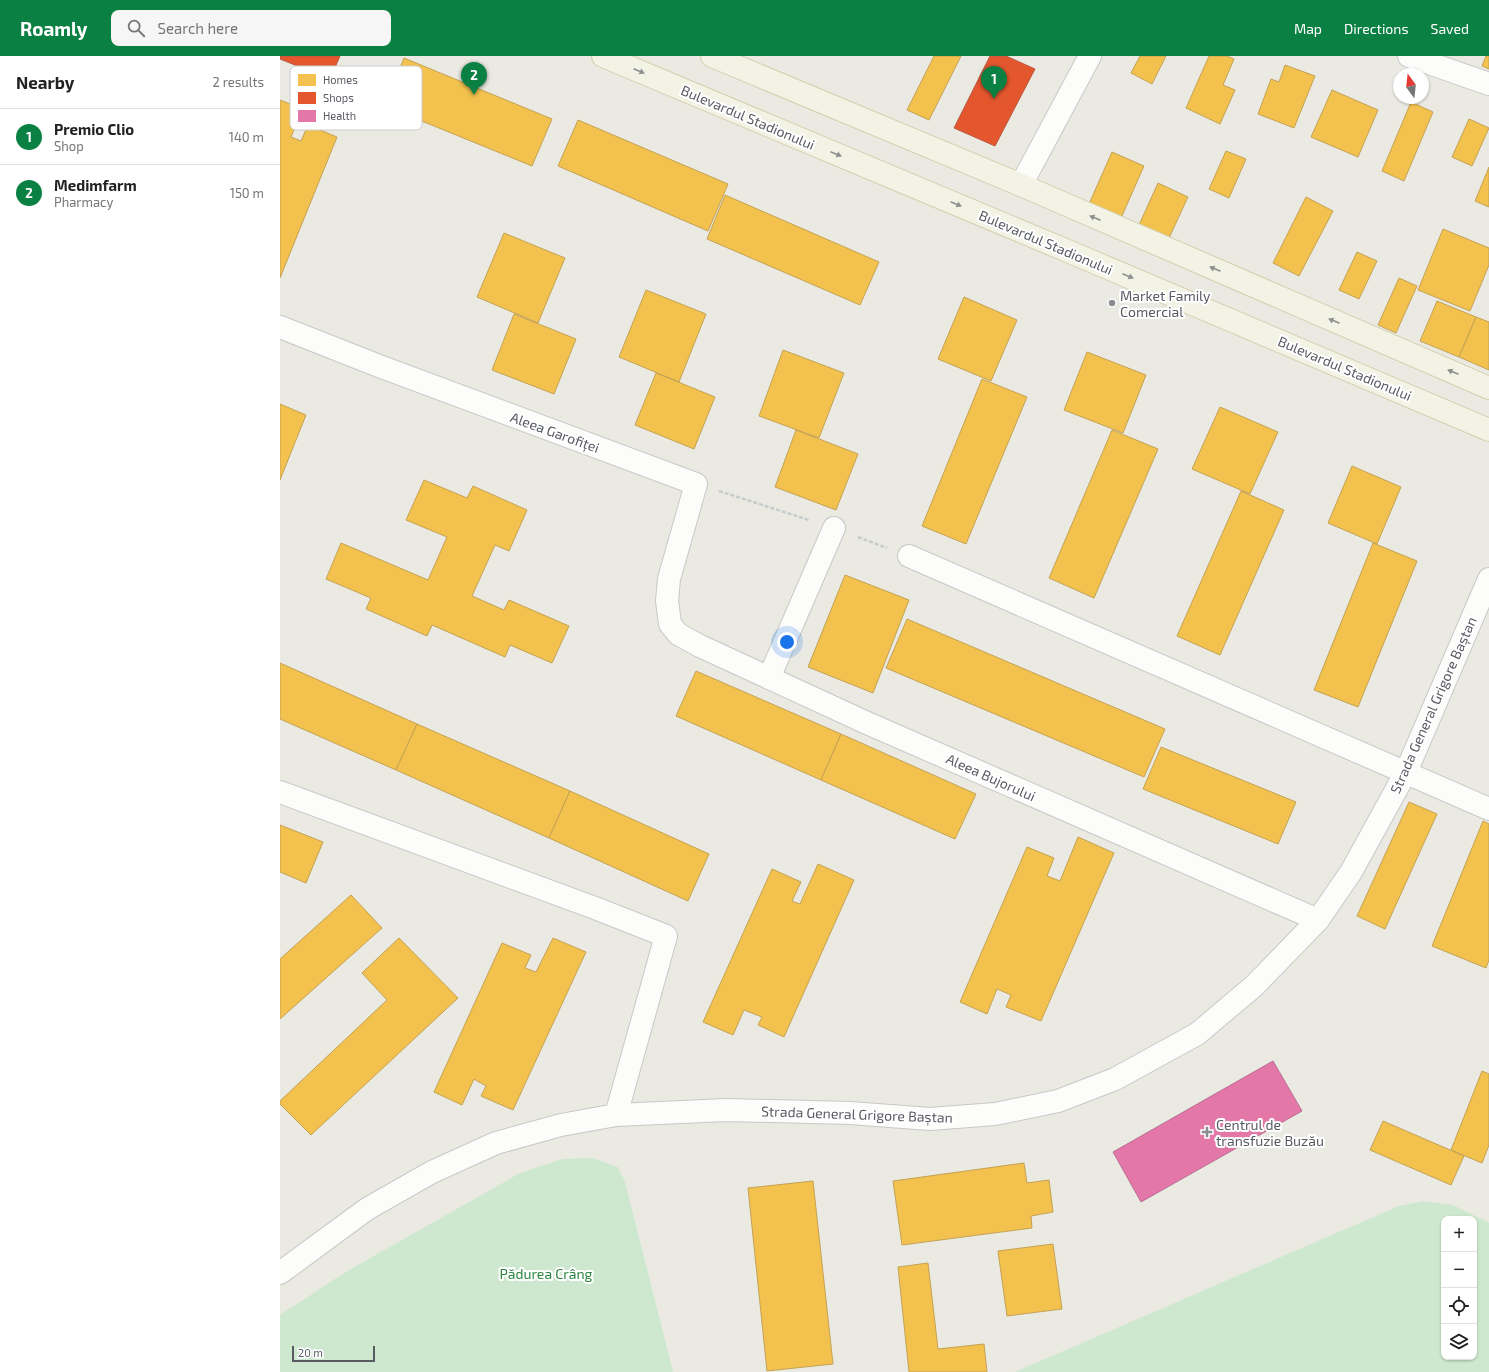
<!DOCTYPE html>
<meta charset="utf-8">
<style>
:root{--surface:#fff;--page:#f6f6f6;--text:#222;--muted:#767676;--line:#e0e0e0;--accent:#0b8043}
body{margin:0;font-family:"Exo 2",sans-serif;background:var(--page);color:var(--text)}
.controls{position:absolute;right:12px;bottom:12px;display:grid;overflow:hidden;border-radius:8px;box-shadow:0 1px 3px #0004}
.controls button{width:36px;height:36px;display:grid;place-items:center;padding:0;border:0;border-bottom:1px solid var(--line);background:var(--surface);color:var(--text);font:20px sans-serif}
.compass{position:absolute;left:1113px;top:12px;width:36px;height:36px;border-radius:50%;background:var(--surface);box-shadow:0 1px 3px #0004;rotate:345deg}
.scale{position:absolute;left:12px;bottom:10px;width:83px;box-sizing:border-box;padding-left:4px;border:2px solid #585b62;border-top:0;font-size:11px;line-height:14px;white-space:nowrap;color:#585b62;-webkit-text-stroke:3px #fff;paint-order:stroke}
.you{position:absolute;left:507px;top:586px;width:14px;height:14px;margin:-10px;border:3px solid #fff;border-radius:50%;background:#1a73e8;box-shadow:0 0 0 6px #1a73e833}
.badge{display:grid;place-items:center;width:26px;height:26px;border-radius:50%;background:var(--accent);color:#fff;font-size:13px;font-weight:700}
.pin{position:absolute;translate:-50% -33px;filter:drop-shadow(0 1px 2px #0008)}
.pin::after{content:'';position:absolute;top:21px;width:14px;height:12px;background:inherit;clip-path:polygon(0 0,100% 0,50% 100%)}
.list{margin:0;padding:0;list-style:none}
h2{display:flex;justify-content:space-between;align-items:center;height:52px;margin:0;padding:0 16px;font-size:17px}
h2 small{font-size:13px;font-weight:400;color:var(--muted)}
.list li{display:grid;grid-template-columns:26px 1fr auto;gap:12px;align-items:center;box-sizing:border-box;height:56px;padding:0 16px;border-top:1px solid var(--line)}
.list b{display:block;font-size:15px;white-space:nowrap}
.list p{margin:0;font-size:13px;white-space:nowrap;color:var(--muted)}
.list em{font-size:13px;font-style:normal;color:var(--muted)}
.icon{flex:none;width:22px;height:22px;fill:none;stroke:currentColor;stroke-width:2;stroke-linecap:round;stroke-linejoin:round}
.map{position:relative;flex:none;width:1209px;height:1316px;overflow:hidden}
header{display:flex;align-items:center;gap:24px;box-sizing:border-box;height:56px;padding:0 20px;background:var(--accent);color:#fff}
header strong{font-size:19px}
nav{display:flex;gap:22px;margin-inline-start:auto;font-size:14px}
.search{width:280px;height:36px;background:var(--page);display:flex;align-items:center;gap:10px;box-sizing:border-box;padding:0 14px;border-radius:8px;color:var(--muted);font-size:15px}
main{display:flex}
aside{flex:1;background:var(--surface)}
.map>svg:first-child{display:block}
.green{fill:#cee8cf;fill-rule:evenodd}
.homes{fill:#f2c14e;stroke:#c4a254}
.shops{fill:#e4572e;stroke:#ba583e}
.health{fill:#e377a8;stroke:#b96f93}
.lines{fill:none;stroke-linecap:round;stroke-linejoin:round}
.minor-casing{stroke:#c8c8c7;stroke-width:24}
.major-casing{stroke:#d5cfad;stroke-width:24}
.path{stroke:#c5ccca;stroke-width:2.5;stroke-dasharray:4 2;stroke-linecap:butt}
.minor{stroke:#fcfcfb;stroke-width:22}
.major{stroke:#f2f2e5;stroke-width:22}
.oneway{fill:#8e9090}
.poi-dot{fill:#8b8d8f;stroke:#fff;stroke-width:1.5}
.labels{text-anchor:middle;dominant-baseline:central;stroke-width:4;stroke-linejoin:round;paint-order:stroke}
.street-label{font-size:14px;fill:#585b62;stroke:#fff}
.poi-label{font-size:14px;fill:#585b62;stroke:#fff;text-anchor:start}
.park-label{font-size:14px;fill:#2d853f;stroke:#fff}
.key{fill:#fff;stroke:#cdced0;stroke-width:1}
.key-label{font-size:11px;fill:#585b62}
</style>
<header>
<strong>Roamly</strong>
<div class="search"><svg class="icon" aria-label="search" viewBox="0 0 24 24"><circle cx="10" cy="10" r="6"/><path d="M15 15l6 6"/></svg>Search here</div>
<nav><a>Map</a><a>Directions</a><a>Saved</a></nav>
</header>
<main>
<aside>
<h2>Nearby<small>2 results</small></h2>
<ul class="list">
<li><span class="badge">1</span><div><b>Premio Clio</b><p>Shop</p></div><em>140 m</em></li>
<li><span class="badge">2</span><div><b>Medimfarm</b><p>Pharmacy</p></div><em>150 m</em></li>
</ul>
</aside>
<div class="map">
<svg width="1209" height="1316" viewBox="0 0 1209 1316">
<rect width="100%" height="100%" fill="#eae9e2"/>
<g class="green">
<polygon points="312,1102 338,1111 345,1126 393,1316 0,1316 0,1259 64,1217 240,1117 283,1103"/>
<path d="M1143 1145 1173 1149 1209 1167V1316H735L1119 1150ZM1164 1163H1194V1301H1164Z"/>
</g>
<g class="homes">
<polygon points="654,0 681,0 649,64 627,54"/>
<polygon points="860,0 886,0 872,28 851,17"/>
<polygon points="929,0 947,0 954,3 943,29 955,34 940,68 906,52"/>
<polygon points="1206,0 1209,0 1209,13 1202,10"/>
<polygon points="124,2 272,63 252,110 105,50"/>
<polygon points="1005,9 1035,20 1014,72 978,58 991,23 999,26"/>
<polygon points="1052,34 1098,54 1078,101 1031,81"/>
<polygon points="0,44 23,53 11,81 21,85 28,69 57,81 0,222"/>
<polygon points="1131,46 1153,56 1124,125 1102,115"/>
<polygon points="1189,63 1209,72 1192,110 1172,101"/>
<polygon points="298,64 448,128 428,175 278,110"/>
<polygon points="946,95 966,103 949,142 929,133"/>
<polygon points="832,96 864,110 841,162 809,148"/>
<polygon points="1209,111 1209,151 1195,145"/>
<polygon points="878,127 908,141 889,182 859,169"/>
<polygon points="445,139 599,206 580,249 427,183"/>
<polygon points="1026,141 1053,155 1019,220 993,207"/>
<polygon points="1163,173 1209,192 1209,209 1190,255 1138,234"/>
<polygon points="224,177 285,202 258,267 197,241"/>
<polygon points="1077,196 1097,205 1079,243 1059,234"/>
<polygon points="1119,222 1137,230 1116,277 1098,269"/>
<polygon points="366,234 426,258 399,326 339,301"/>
<polygon points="684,241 737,264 711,325 658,303"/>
<polygon points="1157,245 1196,261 1179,301 1140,285"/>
<polygon points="234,258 296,283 274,338 212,314"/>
<polygon points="1196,261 1209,266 1209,314 1179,301"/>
<polygon points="503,294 564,317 539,382 479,360"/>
<polygon points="807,296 866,319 843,377 784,354"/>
<polygon points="376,317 435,341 414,393 355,369"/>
<polygon points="702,323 747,341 686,488 642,470"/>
<polygon points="0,348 26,359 0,424"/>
<polygon points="940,351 998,376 970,438 912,413"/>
<polygon points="516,374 578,398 556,454 495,431"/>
<polygon points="832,374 878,393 814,542 769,522"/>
<polygon points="1072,410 1121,431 1097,488 1048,467"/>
<polygon points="144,424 187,442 193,430 247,454 229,495 215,489 192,540 224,554 229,544 289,570 272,607 230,589 225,601 152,569 147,580 86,553 91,542 46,523 61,487 148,524 167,481 126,464"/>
<polygon points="961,435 1004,454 940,599 897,580"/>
<polygon points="1093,487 1137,505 1078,651 1034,634"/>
<polygon points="565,519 629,544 593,637 528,611"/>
<polygon points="627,563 885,673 864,721 606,612"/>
<polygon points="0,607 137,668 116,714 0,663"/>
<polygon points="416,615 561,678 541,724 396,660"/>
<polygon points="137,668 290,735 269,782 116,714"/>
<polygon points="561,678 696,738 675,783 541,724"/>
<polygon points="881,691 1016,746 998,788 863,733"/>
<polygon points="290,735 429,798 408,845 269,782"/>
<polygon points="1129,746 1157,758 1105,873 1077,860"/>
<polygon points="1203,765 1209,768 1209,904 1206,912 1152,890"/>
<polygon points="0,769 43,786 26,827 0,816"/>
<polygon points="798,781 834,797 761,965 726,951 731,939 717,933 707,958 680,946 747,791 774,802 767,820 780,825"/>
<polygon points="538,808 574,824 504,981 478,969 482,961 464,954 453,979 423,966 492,813 521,826 512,845 520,848"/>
<polygon points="71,839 102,872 0,963 0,903"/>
<polygon points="119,882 178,942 31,1079 0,1048 0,1045 107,944 82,917"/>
<polygon points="273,882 306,896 233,1054 201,1040 206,1030 194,1023 182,1049 154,1036 222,887 251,899 245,912 256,916"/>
<polygon points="1202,1015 1209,1018 1209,1089 1202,1107 1171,1094"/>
<polygon points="1103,1065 1184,1100 1171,1129 1090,1094"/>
<polygon points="744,1107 747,1127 769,1124 773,1156 751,1160 752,1172 622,1189 613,1125"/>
<polygon points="533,1125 553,1308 487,1315 468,1132"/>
<polygon points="773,1188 782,1253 727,1260 718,1195"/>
<polygon points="648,1207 658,1293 704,1288 707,1316 629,1316 618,1211"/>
</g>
<g class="shops">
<polygon points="0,0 60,0 50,23 0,3"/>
<polygon points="710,0 726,0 755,13 715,90 674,72"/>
</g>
<polygon class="health" points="993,1005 1022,1055 861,1146 833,1096"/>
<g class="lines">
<g class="minor-casing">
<g id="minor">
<polyline points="1129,0 1209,28"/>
<polyline points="741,129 810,0"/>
<polyline points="0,271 99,310 416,428 389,523 387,545 390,568 398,578 420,590 587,667 1038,864"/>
<polyline points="629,500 1209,753"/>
<polyline points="489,622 554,472"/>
<polyline points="0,736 315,852 386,880 336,1059"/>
<polyline points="0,1217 87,1153 152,1116 216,1087 281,1069 336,1059 446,1054 570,1057 650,1063 715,1058 778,1045 835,1023 917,978 974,930 1038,864 1071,816 1126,716 1209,523"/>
</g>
</g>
<g class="major-casing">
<g id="major">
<polyline points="323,0 790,196 1209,374"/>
<polyline points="432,0 741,129 1209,332"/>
</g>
</g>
<g class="path">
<polyline points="439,435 529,464"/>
<polyline points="578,481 607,492"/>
</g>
<use href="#minor" class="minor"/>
<use href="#major" class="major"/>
</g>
<defs><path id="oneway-solid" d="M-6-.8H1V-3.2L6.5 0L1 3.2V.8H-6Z"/></defs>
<g class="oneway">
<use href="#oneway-solid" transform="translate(359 15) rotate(23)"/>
<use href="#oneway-solid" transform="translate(556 98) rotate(23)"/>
<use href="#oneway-solid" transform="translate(676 148) rotate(23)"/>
<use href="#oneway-solid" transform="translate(815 162) rotate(-157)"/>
<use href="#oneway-solid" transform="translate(935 213) rotate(-157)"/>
<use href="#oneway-solid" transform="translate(848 220) rotate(23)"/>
<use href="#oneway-solid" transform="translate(1054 265) rotate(-157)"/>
<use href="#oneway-solid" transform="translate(1173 316) rotate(-157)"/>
</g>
<g class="poi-dot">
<circle cx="832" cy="247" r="4"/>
<path d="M925 1070h4v4h4v4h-4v4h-4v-4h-4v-4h4z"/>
</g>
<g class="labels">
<g class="street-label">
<text transform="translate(468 61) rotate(23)">Bulevardul Stadionului</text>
<text transform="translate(766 186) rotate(23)">Bulevardul Stadionului</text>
<text transform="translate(1065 312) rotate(23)">Bulevardul Stadionului</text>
<text transform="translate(275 376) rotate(20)">Aleea Garofiței</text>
<text transform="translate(1153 649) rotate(-66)">Strada General Grigore Baștan</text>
<text transform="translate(711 721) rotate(24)">Aleea Bujorului</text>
<text transform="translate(577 1058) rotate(2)">Strada General Grigore Baștan</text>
</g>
<g class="poi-label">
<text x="840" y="239">Market Family<tspan x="840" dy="16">Comercial</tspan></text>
<text x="936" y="1068">Centrul de<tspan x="936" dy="16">transfuzie Buzău</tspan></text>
</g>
<g class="park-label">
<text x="266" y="1217">Pădurea Crâng</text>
</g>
</g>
<rect x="10" y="10" width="132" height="64" rx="6" class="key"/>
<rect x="18" y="18" width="18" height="12" fill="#f2c14e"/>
<rect x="18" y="36" width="18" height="12" fill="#e4572e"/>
<rect x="18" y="54" width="18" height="12" fill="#e377a8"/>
<g class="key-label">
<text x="43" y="28">Homes</text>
<text x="43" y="46">Shops</text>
<text x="43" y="64">Health</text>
</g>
</svg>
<div class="controls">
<button>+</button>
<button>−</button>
<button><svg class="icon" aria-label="locate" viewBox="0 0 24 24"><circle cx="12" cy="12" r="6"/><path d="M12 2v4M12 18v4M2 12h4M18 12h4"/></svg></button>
<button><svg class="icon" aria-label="layers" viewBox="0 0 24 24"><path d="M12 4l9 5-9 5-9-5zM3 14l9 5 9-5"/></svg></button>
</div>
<svg class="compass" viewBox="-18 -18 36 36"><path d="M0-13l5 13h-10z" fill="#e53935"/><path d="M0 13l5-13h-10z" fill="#767676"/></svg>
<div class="scale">20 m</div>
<div class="you"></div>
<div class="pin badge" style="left:714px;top:43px">1</div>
<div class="pin badge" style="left:194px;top:39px">2</div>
</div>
</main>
